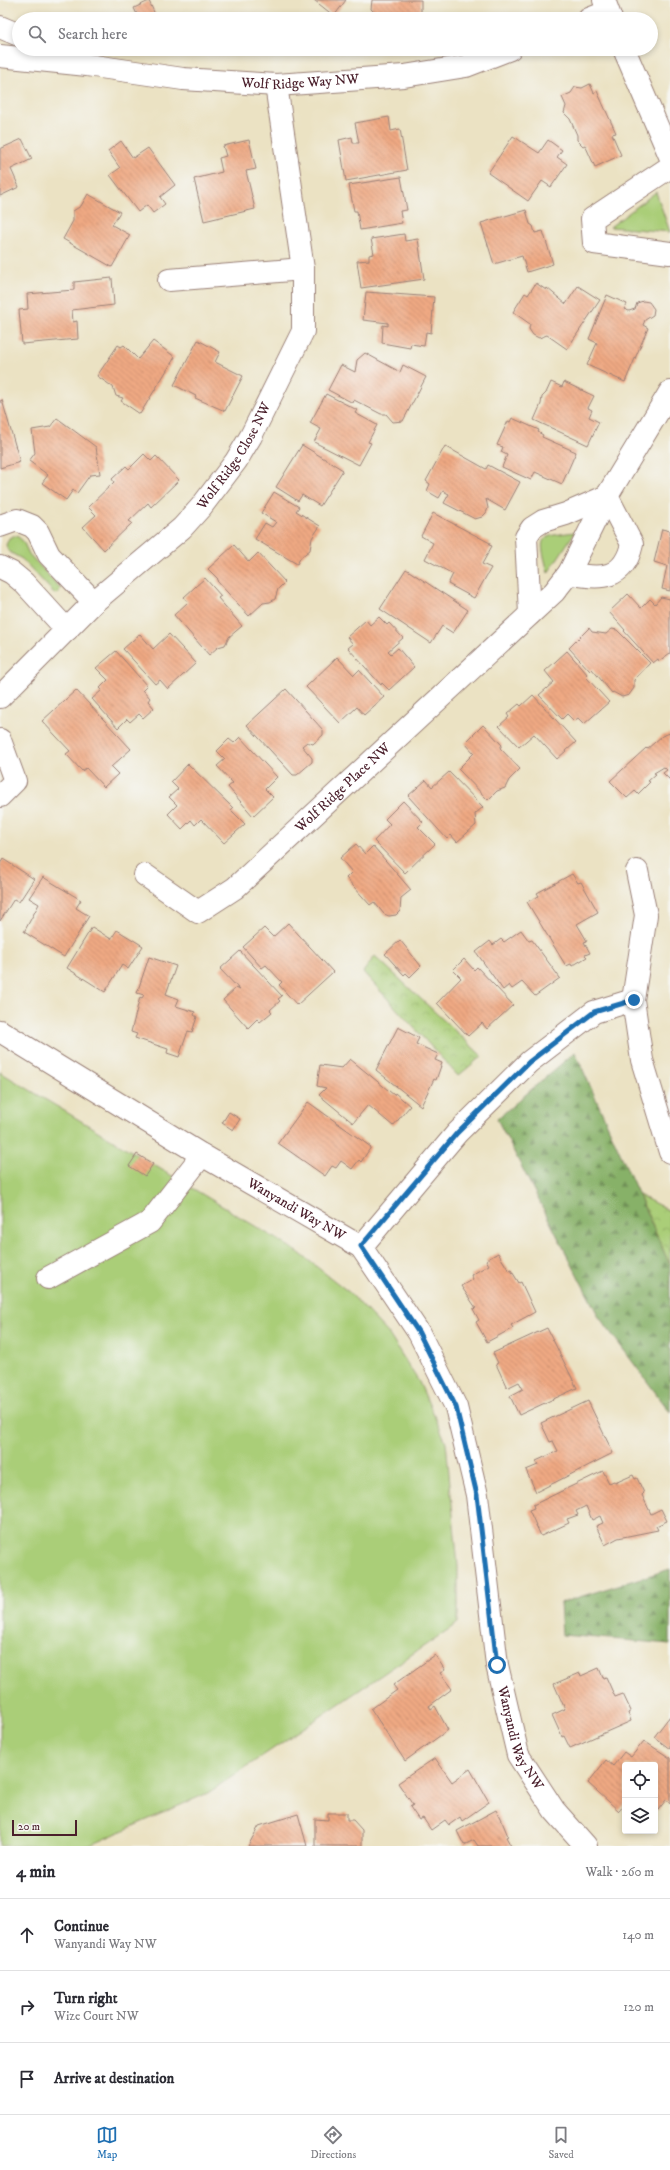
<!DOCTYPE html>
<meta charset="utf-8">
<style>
:root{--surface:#fff;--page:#f2f2f3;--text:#2b2b33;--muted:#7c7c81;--line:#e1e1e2;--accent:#1f6fb2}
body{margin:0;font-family:"IM FELL DW Pica",serif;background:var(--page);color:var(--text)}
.controls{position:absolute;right:12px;bottom:12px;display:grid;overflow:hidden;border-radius:4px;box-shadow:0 2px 6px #0003}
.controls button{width:36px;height:36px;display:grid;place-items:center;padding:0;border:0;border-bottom:1px solid var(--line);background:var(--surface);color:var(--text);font:20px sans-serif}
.scale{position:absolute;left:12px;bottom:10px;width:65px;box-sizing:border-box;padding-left:4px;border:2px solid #4a1f2b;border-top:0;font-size:11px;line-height:14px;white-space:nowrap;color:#4a1f2b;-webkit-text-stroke:3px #f6f6f2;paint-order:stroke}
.stop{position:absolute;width:12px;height:12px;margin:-9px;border:3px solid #1f6fb2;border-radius:50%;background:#fff}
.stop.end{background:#1f6fb2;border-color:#fff;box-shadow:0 1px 4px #0008}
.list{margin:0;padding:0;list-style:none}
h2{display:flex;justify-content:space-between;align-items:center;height:52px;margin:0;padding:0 16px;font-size:17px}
h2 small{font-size:13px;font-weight:400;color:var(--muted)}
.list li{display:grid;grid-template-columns:26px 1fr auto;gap:12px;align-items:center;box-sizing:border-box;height:72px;padding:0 16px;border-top:1px solid var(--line)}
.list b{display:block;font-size:15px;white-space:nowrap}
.list p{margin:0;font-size:13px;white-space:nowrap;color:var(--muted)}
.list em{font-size:13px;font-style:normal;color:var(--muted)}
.icon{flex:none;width:22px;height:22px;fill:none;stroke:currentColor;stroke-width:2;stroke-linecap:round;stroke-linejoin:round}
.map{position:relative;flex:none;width:670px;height:1846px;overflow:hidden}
.search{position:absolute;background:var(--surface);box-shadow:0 2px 6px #0003;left:12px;right:12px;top:12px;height:44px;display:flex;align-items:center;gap:10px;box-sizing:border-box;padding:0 14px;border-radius:22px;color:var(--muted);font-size:15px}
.sheet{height:268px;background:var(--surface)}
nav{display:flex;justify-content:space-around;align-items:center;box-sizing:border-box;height:56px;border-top:1px solid var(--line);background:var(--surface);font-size:11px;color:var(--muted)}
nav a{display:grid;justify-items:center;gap:2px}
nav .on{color:var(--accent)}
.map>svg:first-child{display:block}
.grass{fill:#aace78;stroke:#7a7652}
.forest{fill:url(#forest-firs);stroke:#68684a}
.park{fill:url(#park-crowns);stroke:#7a7652}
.building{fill:url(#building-back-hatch)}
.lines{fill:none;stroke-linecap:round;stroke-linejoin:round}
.minor-casing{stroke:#9a8077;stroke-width:24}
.minor{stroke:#fff;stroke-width:22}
.route{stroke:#1f6fb2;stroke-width:5}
.labels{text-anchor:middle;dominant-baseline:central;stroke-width:3.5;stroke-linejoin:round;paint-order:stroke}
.street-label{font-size:14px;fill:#4a1f2b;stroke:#f6f6f2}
</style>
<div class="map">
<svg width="670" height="1846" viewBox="0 0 670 1846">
<defs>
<pattern id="forest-firs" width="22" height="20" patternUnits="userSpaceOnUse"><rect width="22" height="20" fill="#87b168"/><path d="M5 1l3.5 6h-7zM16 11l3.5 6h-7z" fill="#708f56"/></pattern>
<pattern id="park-crowns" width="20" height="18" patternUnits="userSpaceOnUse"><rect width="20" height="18" fill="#aace78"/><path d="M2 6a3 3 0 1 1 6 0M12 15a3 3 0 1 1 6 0" fill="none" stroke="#94b068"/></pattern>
<pattern id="building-back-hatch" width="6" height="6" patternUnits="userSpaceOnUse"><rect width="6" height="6" fill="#efa983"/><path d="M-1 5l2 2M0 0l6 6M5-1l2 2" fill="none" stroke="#c4896b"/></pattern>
</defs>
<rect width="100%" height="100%" fill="#f6f6f2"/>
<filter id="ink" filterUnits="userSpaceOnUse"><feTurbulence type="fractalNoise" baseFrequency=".025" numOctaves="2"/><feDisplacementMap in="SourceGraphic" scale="8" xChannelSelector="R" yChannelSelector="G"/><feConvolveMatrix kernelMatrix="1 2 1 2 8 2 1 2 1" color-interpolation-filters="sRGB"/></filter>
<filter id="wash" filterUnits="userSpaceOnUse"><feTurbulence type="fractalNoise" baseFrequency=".012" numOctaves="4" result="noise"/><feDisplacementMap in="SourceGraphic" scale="16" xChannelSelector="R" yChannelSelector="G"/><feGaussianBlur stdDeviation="0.9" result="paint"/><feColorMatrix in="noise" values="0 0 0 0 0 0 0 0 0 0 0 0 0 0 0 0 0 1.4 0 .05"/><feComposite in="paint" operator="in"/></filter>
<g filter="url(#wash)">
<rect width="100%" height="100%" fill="#ebe2c3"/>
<g class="grass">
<polygon points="656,192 670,232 610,227"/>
<path d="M575 532 548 573C539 536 536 537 575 532Z"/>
<polygon points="13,536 17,536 23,541 29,554 60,588 59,593 55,594 22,559 9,552 6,545 9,538"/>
<polygon points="0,1072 298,1252 350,1293 388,1333 419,1382 446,1442 458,1566 458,1623 208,1793 88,1846 0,1846"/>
</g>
<g class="forest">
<polygon points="575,1052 670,1265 670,1412 599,1317 497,1119"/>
<polygon points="670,1569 670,1644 562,1635 560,1603"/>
</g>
<g class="park">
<polygon points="375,956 482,1056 458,1076 363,972"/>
<polygon points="639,1195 670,1211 670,1265"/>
</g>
<g id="blocks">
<g class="building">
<polygon points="314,0 346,0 334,16"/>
<polygon points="372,0 421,0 421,19 383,17 384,14 375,13 371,9"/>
<polygon points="149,1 157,19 139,19 134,8"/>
<polygon points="590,84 594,93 597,91 616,133 612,134 621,155 595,167 585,145 583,146 577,140 577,135 570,119 564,113 566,106 562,97 571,93 575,87 582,88"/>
<polygon points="389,117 391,131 400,129 407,170 346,181 339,140 352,137 353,143 359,143 355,123"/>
<polygon points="513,136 539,153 548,140 562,150 557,157 567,164 551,187 542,181 528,201 488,173"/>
<polygon points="22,139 32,159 11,169 19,187 0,196 0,149"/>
<polygon points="249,140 256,169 246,171 255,209 204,221 194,179 222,172 219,158 226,156 223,146"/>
<polygon points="121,141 133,158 148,148 175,185 160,197 165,204 153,213 147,205 138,212 110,175 120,168 108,151"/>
<polygon points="401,177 407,210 400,211 402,223 360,230 357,211 354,211 349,185"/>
<polygon points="88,194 120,212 112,225 130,235 112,267 63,239 73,221 73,211 81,206"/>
<polygon points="526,210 530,224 533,226 535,233 543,231 553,264 527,272 522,256 494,264 481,223"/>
<polygon points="404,234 405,241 418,239 424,279 361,288 357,261 369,260 369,255 374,254 371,239"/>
<polygon points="112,278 114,305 72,310 73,322 77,321 78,339 22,344 19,310 28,309 27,294 74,290 74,282"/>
<polygon points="536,283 546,290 547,288 566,304 578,286 600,300 567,349 547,335 539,338 533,335 529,329 530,324 513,312 525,293 528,295"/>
<polygon points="366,292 434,297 431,333 426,332 424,346 411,344 410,348 382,343 383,325 388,326 388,323 363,320"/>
<polygon points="607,295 627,304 624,309 629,311 635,309 637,303 643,301 649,302 654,309 653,315 645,320 643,325 648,328 625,382 587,365 597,343 589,339"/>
<polygon points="198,340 220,352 215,362 243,376 225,411 195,398 196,396 174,385"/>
<polygon points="153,341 175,357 140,414 121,401 123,398 116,396 113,387 97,376 118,345 121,347 124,345 138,359"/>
<polygon points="365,353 400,372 403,365 426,377 403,421 393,422 386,414 381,414 354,400 353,403 328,390 341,365 355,372 357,360"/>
<polygon points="551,382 562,387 564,382 594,396 588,408 592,410 589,417 599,422 588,445 534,420 541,404 542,397 546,393"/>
<polygon points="326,394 357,410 355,413 377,425 368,442 371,443 359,465 314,442 321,429 310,423"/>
<polygon points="2,400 20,462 0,468 0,401"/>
<polygon points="57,418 96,447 100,474 90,475 77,493 73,490 66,500 42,483 48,475 29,461 35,453 32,430 50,427"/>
<polygon points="512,418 539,430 538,432 543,435 542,437 576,452 562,484 535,472 531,480 502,467 507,455 501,452 503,447 497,445 508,421 510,422"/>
<polygon points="302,445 343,470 320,506 302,495 298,501 276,487"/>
<polygon points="445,446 486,469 488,465 520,482 505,510 486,499 488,508 486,513 482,517 475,519 444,503 449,494 443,491 439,498 427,491 430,484 426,481"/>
<polygon points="144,454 151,461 156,456 179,480 151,507 148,503 129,521 132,523 104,550 83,527 96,515 88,507 114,482 112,479 126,466 129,469"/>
<polygon points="274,492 299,507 296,511 320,526 312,538 310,550 301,557 297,564 255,539 265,523 272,527 276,522 261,513"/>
<polygon points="433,513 490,543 489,545 492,546 482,564 491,568 474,598 448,584 453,574 425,559 433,543 421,536"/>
<polygon points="662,529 670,531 670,591 662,589 667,566 654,562"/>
<polygon points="234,545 249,562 258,553 285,582 278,589 275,599 270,602 263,603 249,616 217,581 218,579 208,569"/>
<polygon points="406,569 468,610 453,633 442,626 431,643 380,609"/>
<polygon points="205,578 221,596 218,598 242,626 229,637 225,645 218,647 209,655 174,615 188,602 184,597"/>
<polygon points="628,594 641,608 650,599 655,604 661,597 670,599 670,653 659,661 658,659 653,663 624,631 625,630 609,612"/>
<polygon points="379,617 387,625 389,623 403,638 388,651 391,654 398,648 414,667 389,690 382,683 381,685 348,648 353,644 347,637 366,620 370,625"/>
<polygon points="589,628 592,632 606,634 612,629 617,630 650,663 634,680 634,688 629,695 622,697 613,692 612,693 592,669 590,671 569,648"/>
<polygon points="140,634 153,649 169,634 196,663 168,689 160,680 155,684 123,649"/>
<polygon points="116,651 147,686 143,690 150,698 148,701 154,708 143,718 139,714 130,722 127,719 118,728 92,699 102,690 100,688 108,680 96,668"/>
<polygon points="567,651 588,675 586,677 609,702 584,724 578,718 574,721 567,714 562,719 539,695 554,682 545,671"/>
<polygon points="337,657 354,675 359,670 384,697 364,715 357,707 340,723 306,687"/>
<polygon points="286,689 323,730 323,735 313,744 307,742 302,746 312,758 312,762 297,775 293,775 247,725"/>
<polygon points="76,690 131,749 111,767 118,774 104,787 86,768 82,771 66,754 70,751 42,721"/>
<polygon points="533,695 576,742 557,759 534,734 519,747 499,726 509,717 507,714 519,704 521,706"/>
<polygon points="483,725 502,745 500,748 520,769 509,780 505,788 497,791 488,800 458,769 474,753 465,743"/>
<polygon points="670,733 670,780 663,773 667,770 664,767 654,773 656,774 648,781 650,782 638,794 635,791 627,798 610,781 646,748 647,749 662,736"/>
<polygon points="240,737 277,777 265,789 273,797 253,816 228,787 233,783 217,766 225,759 217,751 229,739 234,743"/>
<polygon points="188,764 233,808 231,810 245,824 224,843 201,819 195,825 191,820 182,829 168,814 177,805 169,797 178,789 171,782"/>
<polygon points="449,772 483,807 475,814 476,825 457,842 451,835 447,839 408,796 426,780 432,787"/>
<polygon points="403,801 423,822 418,827 435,844 405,873 374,841 390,824 385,819"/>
<polygon points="356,844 365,854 373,846 411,890 401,898 400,911 396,915 389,916 384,914 374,902 370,905 346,878 352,872 340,858"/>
<polygon points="3,859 34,879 19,902 14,899 0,921 0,864"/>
<polygon points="572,874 578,883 581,882 598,912 577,924 587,941 584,942 590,953 585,955 587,957 572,966 571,964 566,966 527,902 539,896 537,893"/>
<polygon points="43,877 81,900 76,908 89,916 64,957 24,932 39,904 29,898"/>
<polygon points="288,923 333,972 297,1005 279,985 282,982 266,965 262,968 243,947 264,928 273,937"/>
<polygon points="92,927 111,939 117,930 143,946 128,969 122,965 105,992 67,968"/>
<polygon points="521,930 529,941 532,940 560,978 535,996 522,982 512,989 509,985 503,990 476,952 490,941 493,945 501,939 504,942"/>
<polygon points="400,940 421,966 410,977 406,973 404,975 385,954"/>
<polygon points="240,951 282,996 278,999 280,1001 270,1010 272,1012 260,1022 257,1019 248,1028 223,1000 236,988 240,990 220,969"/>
<polygon points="149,957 176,966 166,994 179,999 176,1006 195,1012 194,1015 197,1017 192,1032 188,1031 179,1057 167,1053 168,1049 135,1038 137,1034 131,1032 140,997 142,998 144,995 137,993"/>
<polygon points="464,959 474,970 477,967 513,1005 487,1029 482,1023 468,1036 437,1003 461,978 453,970"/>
<polygon points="398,1027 419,1038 416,1044 438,1054 435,1060 442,1063 436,1080 434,1079 421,1106 376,1070"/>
<polygon points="350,1059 394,1095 395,1093 410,1106 393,1126 368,1105 353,1123 319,1095 326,1088 317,1086 320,1065 342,1068"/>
<polygon points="308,1102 371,1147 361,1162 359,1160 352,1169 341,1161 336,1168 332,1166 325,1176 278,1143"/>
<polygon points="229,1112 240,1119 233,1130 222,1123"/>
<polygon points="137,1154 153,1164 145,1176 129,1166"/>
<polygon points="498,1253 509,1271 511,1270 519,1283 521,1282 535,1312 511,1325 513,1328 487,1342 476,1322 479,1320 473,1309 476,1308 461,1286 473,1279 471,1275 489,1265 486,1260"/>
<polygon points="547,1328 577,1388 519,1415 510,1396 523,1389 519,1382 507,1388 496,1364 498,1363 493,1353"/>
<polygon points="588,1401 613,1453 536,1492 526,1470 538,1465 536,1461 558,1451 553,1441 550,1442 541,1423"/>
<polygon points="603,1471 609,1483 614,1481 615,1483 633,1475 635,1479 637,1478 644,1493 642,1495 651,1514 661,1509 667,1521 656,1526 658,1530 618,1538 605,1545 596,1526 603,1523 600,1516 592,1520 586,1506 576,1511 578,1515 567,1519 569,1523 541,1536 529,1510 534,1508 533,1505"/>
<polygon points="435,1655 445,1670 440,1673 452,1689 429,1706 431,1709 435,1706 448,1730 405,1761 371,1709 397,1690 393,1685"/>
<polygon points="599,1668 603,1678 606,1677 615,1697 623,1694 631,1711 628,1713 631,1721 570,1748 564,1736 562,1737 552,1715 565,1709 554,1684 580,1673 581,1676"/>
<polygon points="670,1716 670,1749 654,1737"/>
<polygon points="644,1741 670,1758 670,1803 666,1800 658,1810 655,1808 655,1765 625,1765 625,1804 619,1811 588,1783 606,1760 613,1766 624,1752 631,1757"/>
<polygon points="435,1758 452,1782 470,1769 489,1802 462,1821 460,1817 449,1825 445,1820 431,1830 423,1818 419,1820 410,1807 413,1805 398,1783"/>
<polygon points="496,1810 503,1824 508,1836 506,1837 511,1846 478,1846 474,1840 464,1845 457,1831"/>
<polygon points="328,1813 347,1813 347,1820 353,1820 362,1830 362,1846 315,1846 315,1819 328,1820"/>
<polygon points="298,1814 307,1846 248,1846 259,1826"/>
</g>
</g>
</g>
<g filter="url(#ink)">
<use href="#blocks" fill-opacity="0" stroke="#9a8077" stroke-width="1"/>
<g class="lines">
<g class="minor-casing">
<g id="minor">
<polyline points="604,0 611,19"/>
<polyline points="589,19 607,12"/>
<polyline points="0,27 19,35"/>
<polyline points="624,49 670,156"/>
<path id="s1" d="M0 56 87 65 183 79 276 85 404 76 466 66 510 49"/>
<polyline points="670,167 592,219 594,243 670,253"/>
<polyline points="169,280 303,269"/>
<polyline points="0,526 17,520 32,526 38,532 49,555 94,602"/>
<polyline points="0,567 12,573 24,583 67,630"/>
<path d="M530 614 526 537 532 528 543 521 566 514 607 496 632 544C624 580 600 580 569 573"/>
<path id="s2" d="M0 697 94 602 182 528 201 507 236 461 251 436 303 331V269L276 85"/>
<polyline points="0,740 15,781 0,796"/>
<polyline points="637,871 646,915 633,1000 642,1060 670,1152"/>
<path id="s3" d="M145 875 198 912 235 888 554 592 569 573 607 496 670 392"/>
<path id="s4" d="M0 1031 202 1155 361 1247 419 1333 456 1407 477 1495 497 1665 518 1755 554 1810 586 1846"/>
<polyline points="361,1247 457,1133 529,1062 594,1012 633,1000"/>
<polyline points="48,1278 150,1222 202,1155"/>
</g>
</g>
<use href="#minor" class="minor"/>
</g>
</g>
<g class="lines" filter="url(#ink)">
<polyline class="route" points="497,1665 477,1495 456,1407 419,1333 361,1246 457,1133 529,1062 594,1012 634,1000"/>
</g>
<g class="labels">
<g class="street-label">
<text stroke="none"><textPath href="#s1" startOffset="302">Wolf Ridge Way NW</textPath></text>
<text stroke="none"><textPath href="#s2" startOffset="338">Wolf Ridge Close NW</textPath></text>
<text stroke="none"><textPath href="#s3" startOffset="256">Wolf Ridge Place NW</textPath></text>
<text stroke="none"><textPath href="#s4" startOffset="346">Wanyandi Way NW</textPath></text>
<text stroke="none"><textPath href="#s4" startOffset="946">Wanyandi Way NW</textPath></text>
</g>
</g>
</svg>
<div class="controls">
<button><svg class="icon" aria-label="locate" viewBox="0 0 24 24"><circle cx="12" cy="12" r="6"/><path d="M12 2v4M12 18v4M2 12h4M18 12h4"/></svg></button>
<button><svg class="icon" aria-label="layers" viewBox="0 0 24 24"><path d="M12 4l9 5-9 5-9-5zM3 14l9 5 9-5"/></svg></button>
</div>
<div class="scale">20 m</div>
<div class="stop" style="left:497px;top:1665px"></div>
<div class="stop end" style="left:634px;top:1000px"></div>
<div class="search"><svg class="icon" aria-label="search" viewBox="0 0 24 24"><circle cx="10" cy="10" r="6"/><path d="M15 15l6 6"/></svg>Search here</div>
</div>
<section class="sheet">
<h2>4 min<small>Walk · 260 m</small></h2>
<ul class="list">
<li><svg class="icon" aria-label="ahead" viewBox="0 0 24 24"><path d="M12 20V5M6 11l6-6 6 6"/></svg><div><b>Continue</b><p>Wanyandi Way NW</p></div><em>140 m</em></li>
<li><svg class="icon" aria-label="right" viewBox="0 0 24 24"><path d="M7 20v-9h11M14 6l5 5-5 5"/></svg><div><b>Turn right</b><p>Wize Court NW</p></div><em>120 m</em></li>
<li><svg class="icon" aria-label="arrive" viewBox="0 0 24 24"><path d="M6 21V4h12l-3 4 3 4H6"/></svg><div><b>Arrive at destination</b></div></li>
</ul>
</section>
<nav>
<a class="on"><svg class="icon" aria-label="map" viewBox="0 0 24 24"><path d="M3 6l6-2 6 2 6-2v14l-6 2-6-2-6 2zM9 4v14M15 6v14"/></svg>Map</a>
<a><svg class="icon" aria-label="directions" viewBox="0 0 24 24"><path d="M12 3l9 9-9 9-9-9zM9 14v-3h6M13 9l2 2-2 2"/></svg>Directions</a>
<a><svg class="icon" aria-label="saved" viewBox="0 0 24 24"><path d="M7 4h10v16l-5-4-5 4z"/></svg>Saved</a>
</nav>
